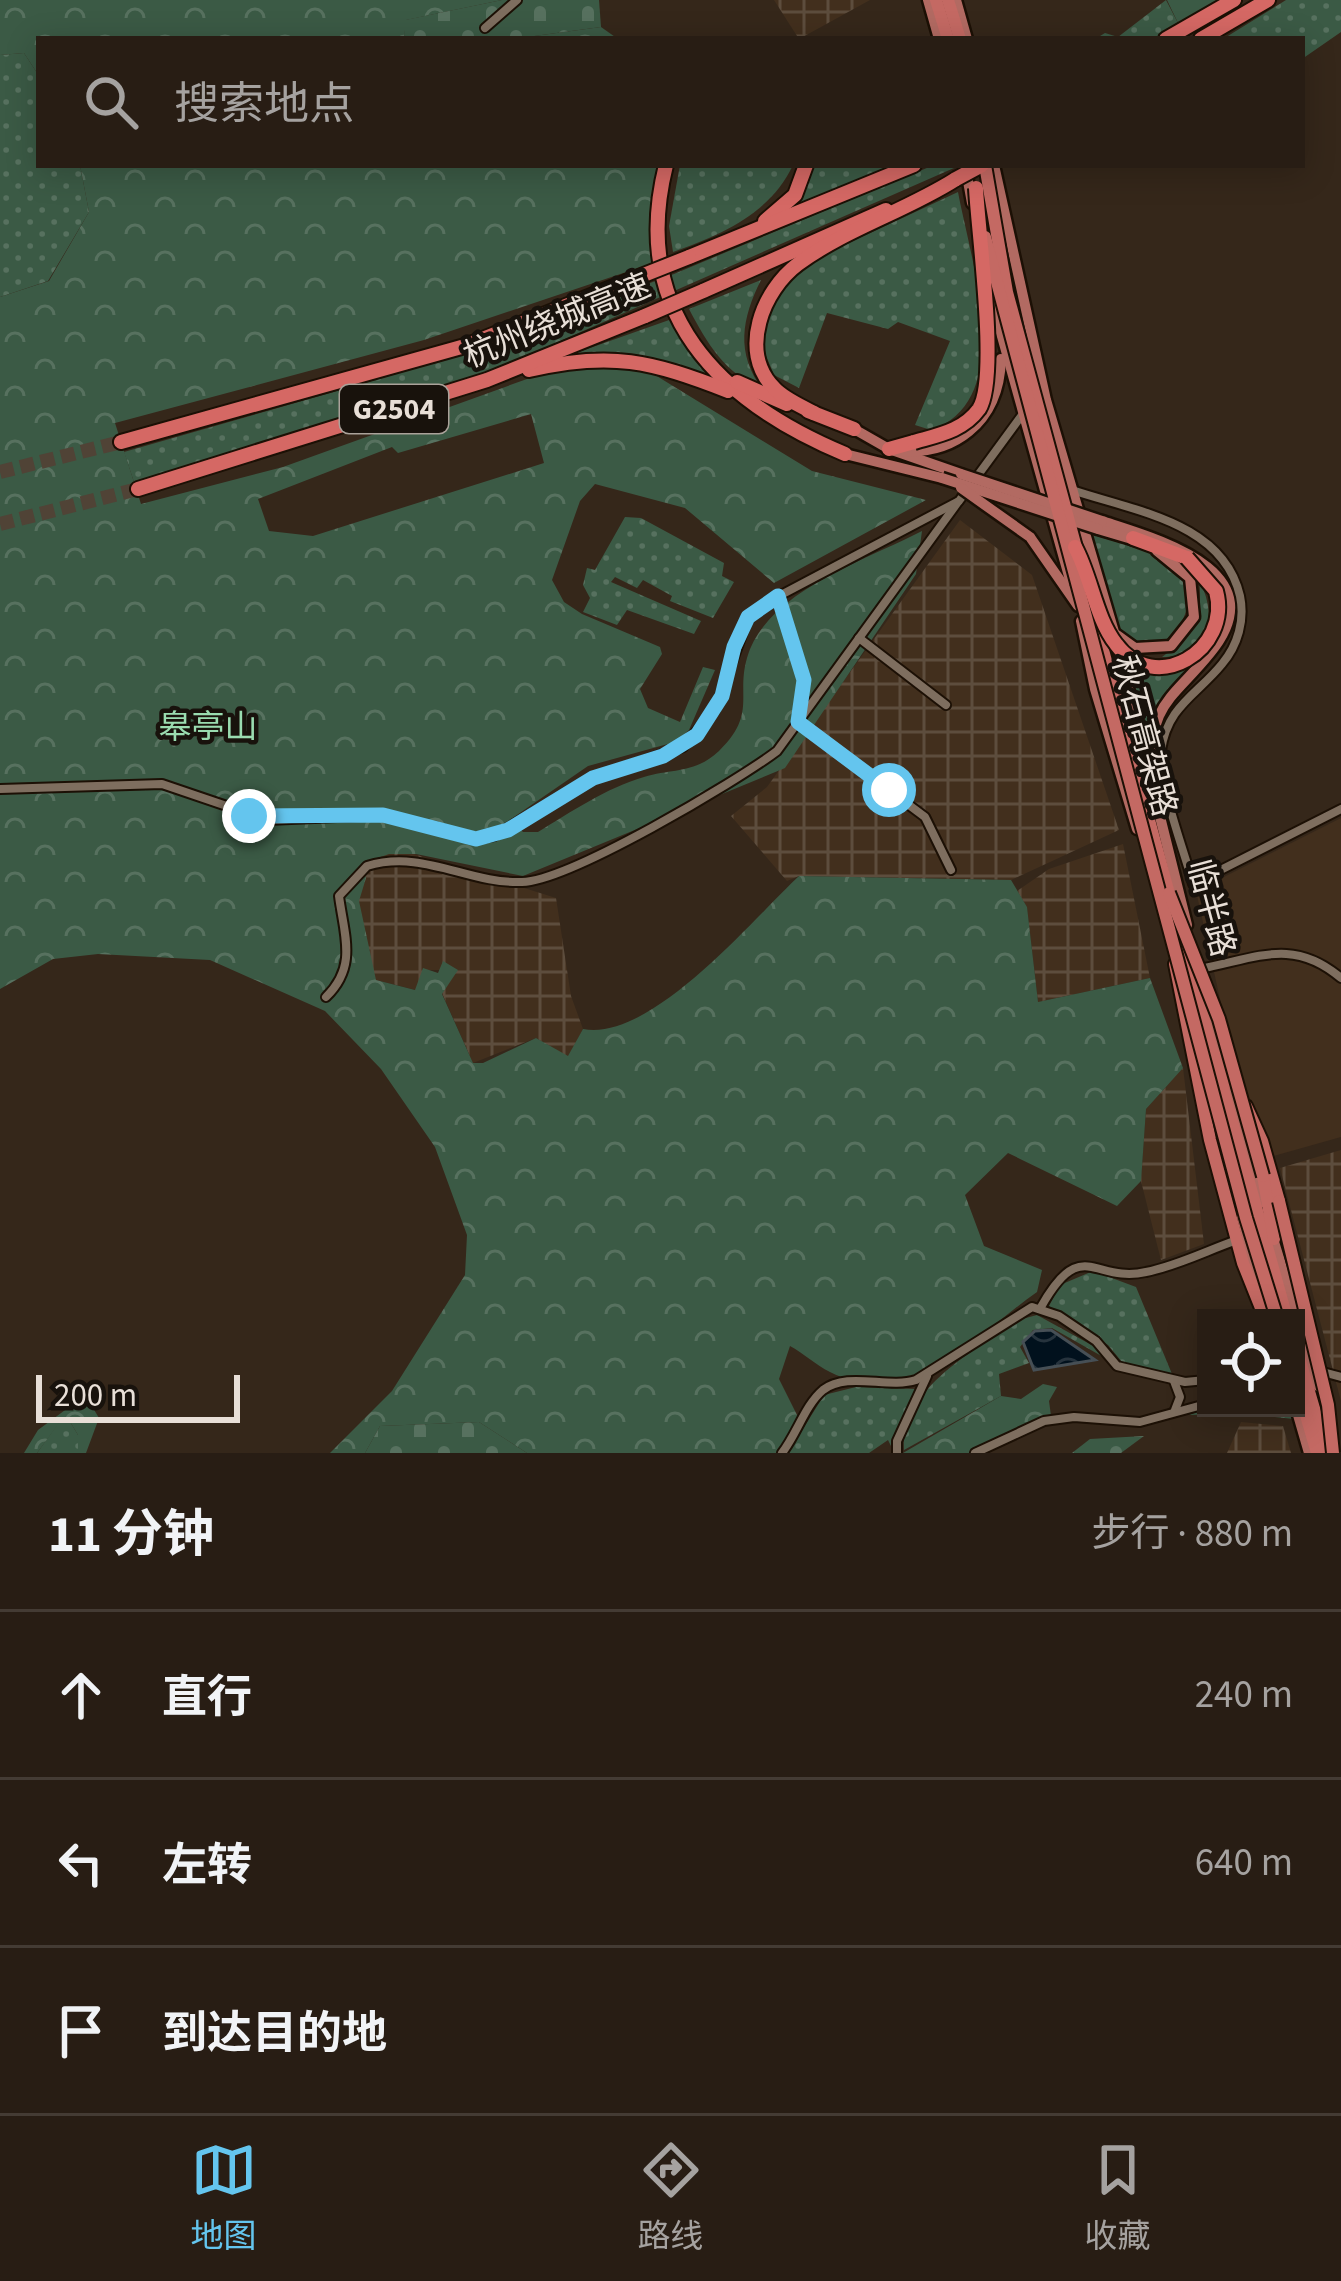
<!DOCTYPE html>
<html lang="zh">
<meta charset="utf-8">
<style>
:root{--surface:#281d14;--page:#342a22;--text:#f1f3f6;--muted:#a5a2a0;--line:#443b34;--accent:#64c5ee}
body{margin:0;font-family:"Source Sans 3","Noto Sans SC",sans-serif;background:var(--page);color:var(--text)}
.controls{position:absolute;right:36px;bottom:36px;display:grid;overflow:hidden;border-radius:0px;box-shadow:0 6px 30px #0003}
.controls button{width:108px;height:108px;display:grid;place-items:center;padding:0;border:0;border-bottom:3px solid var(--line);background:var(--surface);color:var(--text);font:60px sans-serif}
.scale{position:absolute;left:36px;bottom:30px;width:204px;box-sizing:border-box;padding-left:12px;border:6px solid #e8dfd7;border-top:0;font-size:33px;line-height:42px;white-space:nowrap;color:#e8dfd7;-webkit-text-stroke:9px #18120c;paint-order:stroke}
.stop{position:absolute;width:36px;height:36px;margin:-27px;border:9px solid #64c5ee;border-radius:50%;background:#fff}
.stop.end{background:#64c5ee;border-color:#fff;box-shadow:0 3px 12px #0008}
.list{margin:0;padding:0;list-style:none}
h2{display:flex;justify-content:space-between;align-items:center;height:156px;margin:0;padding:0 48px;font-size:51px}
h2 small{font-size:39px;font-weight:400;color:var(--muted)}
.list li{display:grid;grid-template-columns:78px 1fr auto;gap:36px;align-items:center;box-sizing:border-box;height:168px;padding:0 48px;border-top:3px solid var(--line)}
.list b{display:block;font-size:45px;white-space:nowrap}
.list em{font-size:39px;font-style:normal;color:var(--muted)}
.icon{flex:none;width:66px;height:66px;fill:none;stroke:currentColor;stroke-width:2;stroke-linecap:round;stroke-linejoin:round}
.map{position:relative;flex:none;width:1341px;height:1453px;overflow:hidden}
.search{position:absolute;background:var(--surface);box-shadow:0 6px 30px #0003;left:36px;right:36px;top:36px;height:132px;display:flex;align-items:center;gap:30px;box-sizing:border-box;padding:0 42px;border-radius:0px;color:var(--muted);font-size:45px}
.sheet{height:660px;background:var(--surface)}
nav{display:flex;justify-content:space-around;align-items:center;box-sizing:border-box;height:168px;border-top:3px solid var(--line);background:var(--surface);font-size:33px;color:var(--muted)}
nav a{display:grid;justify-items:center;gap:6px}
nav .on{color:var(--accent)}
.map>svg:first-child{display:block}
.built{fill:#422f1d}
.industrial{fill:url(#industrial-grid)}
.grass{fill:url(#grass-dots)}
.forest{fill:url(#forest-crowns);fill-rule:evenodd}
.cemetery{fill:url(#cemetery-stones)}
.water{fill:url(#water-waves);stroke:#464f55;stroke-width:3}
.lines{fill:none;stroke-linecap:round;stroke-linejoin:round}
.motorway-tunnel{stroke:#504336;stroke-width:14;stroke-dasharray:14 7;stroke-linecap:butt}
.minor-casing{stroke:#1c1005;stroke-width:12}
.primary-casing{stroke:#1c1005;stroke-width:15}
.trunk-casing{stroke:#1c1005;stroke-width:16}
.motorway-casing{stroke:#1c1005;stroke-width:18}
.minor{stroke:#7e6e5f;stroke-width:8}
.primary{stroke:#b26a62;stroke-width:10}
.trunk{stroke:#c46963;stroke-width:12}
.motorway{stroke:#d56864;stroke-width:14}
.primary-bridge-casing{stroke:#1c1005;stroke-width:15;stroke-linecap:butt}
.trunk-bridge-casing{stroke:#1c1005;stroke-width:16;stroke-linecap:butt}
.motorway-bridge-casing{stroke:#1c1005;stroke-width:18;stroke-linecap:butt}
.primary-bridge{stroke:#b26a62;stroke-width:10}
.trunk-bridge{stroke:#c46963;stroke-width:12}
.motorway-bridge{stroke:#d56864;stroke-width:14}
.route{stroke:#64c5ee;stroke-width:15}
.labels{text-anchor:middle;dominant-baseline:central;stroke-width:9;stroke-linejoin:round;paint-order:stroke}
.shield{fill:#18120c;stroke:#aaa29a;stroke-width:3}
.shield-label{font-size:30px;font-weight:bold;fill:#e8dfd7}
.street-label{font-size:33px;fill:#e8dfd7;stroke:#18120c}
.park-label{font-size:33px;fill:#9adcb0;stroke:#18120c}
</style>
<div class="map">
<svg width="1341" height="1453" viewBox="0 0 1341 1453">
<defs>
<pattern id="industrial-grid" width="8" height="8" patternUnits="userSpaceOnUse" patternTransform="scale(3)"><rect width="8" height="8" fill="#422f1d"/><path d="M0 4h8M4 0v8" fill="none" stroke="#5d4d3d"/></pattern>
<pattern id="grass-dots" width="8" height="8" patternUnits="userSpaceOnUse" patternTransform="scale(3)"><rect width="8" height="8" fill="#3b5a45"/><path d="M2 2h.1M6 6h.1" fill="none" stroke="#57715f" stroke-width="1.8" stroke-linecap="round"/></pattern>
<pattern id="forest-crowns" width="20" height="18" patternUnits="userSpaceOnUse" patternTransform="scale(3)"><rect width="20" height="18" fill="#3b5a45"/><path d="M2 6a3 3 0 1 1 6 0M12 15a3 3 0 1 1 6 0" fill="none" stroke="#57715f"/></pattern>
<pattern id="cemetery-stones" width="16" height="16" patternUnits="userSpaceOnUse" patternTransform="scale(3)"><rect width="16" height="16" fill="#3b5a45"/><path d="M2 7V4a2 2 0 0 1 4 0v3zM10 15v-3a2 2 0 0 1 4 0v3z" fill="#57715f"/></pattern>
<pattern id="water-waves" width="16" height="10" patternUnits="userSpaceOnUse" patternTransform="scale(3)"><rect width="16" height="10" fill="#01111d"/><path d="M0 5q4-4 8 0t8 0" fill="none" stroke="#26333d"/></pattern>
</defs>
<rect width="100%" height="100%" fill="#35271a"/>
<polygon class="built" points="1341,818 1341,1137 1256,1161 1196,891"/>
<g class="industrial">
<polygon points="774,0 870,0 799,39"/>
<polygon points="960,520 1032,575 1119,830 1011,880 799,876 787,881 731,816 767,787"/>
<polygon points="0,806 398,849 556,898 571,996 583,1029 568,1057 536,1038 473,1063 442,993 457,970 429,970 416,990 376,980"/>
<polygon points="1123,844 1150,978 1038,1002 1027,907 1017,891 1049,869"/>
<polygon points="1183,1068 1204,1244 1161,1260 1141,1181 1146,1109"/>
<polygon points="1341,1150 1341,1401 1280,1168"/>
<polygon points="1241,1422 1283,1426 1291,1453 1227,1453"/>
</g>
<g class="grass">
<polygon points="1166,0 1179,25 1152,39 1095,39 1105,33 1118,37"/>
<polygon points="1286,0 1341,0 1341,32 1302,59 1302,39 1223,39"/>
<polygon points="24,53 39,76 39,165 80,165 89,212 48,281 0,297 0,55"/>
<path d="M680 165H793C770 214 721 235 673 252L669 226Z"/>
<polygon points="811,165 893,165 784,213 804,189"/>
<polygon points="934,165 954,168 485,374 135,485 124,452 452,358 674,274"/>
<path d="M958 192C971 262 1018 400 931 430L915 425 950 341 898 322 888 329 827 313 799 388 774 375 759 339 776 294 806 263Z"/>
<path d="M761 280C742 318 735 353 763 390 724 372 708 345 689 309Z"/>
<polygon points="672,319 694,359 713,377 651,357 573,354"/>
<polygon points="625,517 641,518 724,563 722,576 734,582 713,618 670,601 672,596 643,580 637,588 615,577 611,582 701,621 694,634 627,610 617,625 583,612 590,598 583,585 587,568 595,570"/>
<path d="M1091 534C1114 542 1141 547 1161 559 1226 599 1155 678 1121 632 1104 609 1099 561 1091 534Z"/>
<path d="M1199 581C1219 615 1208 657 1162 657 1192 636 1204 617 1199 581Z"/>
<polygon points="1127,661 1162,675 1190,667 1162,696 1148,729"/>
<polygon points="1093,1271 1136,1287 1172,1374 1122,1362 1108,1345 1049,1306 1060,1285"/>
<path d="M1037 1315 1097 1348 1105 1358 1052 1328 1033 1330 1020 1347 1029 1363 999 1374 1001 1396 904 1450C900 1388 978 1348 1022 1319Z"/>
<polygon points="856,1387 916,1389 891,1446 888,1440 869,1453 788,1453 824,1395"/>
<polygon points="69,1420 78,1435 78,1453 37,1453 60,1421"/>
</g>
<g class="forest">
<polygon points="0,0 502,0 406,20 404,39 39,39 39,76 24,53 0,55"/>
<polygon points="1167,0 1221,0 1179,25"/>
<polygon points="601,27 618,39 512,39"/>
<path d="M80 165H661L653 200 656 262 424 340 115 423 141 504 283 467 527 379 572 368 642 367 812 471 926 500 774 583 685 508 595 484 580 501 552 580 564 602 582 614 660 647 662 654 640 689 648 708 680 722 703 667 715 670 689 730 675 742 588 766 511 819 523 832H538C571 812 606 788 644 777 674 768 694 774 719 751 757 714 736 696 747 658 766 591 867 560 922 531L916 574 785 768 523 876 416 854H389L361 864 366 878 359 901 376 980 415 990 423 968 438 973 443 961 458 970 442 994 473 1063H483L536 1038 568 1056 583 1029C651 1042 751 921 799 876L1011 880 1027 907 1038 1002 1150 978 1183 1068 1146 1109 1141 1181 1117 1206 1008 1153 965 1195 984 1246 1042 1270 1037 1292C977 1334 909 1412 830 1372 816 1365 803 1353 790 1346L779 1379 799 1419 782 1453H527L479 1422 380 1426 365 1453H330L392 1391 465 1275 467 1235 435 1147 381 1069 325 1011 210 960 98 954 53 959 0 989V297L49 281 89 212ZM531 414 544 463 313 536 269 531 258 499 392 447 398 453Z"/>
<polygon points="1043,1384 1057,1387 1049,1401 1051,1416 971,1453 903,1453 1001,1396 1021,1399"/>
<polygon points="76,1402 90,1403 99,1418 86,1453 78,1453 78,1435 69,1420 60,1422 37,1453 24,1453 38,1430"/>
<polygon points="1208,1408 1291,1408 1294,1419 1238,1413 1189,1415"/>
</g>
<g class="cemetery">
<polygon points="502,0 599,0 601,27 512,39 404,39 405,20"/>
<polygon points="479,1422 527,1453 365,1453 380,1426"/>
<polygon points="1144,1436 1121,1453 1072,1453 1090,1439"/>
</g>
<polygon class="water" points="1051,1330 1095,1360 1034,1370 1023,1342 1035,1331"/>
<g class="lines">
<g class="motorway-tunnel">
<polyline points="0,472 121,442"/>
<polyline points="0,524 138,489"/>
</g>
<g class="minor-casing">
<g id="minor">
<polyline points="485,28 517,0"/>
<path d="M1072 490C1134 511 1223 522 1240 596 1245 620 1238 645 1222 664 1197 695 1167 706 1161 751 1158 783 1184 850 1193 884L1341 809"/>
<polyline points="779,596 804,680 798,722 925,817 951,870"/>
<polyline points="859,638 946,705"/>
<polyline points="0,789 162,784 268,820 383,815 476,839 494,836 593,778 683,747 715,710 748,618 779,596 959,501 1025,411"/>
<path d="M1200 969C1257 958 1293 937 1341 978"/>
<path d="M326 997C358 966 344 935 339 896L367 866C423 849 468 884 522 882 569 881 736 782 777 751L958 502"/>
<path d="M1041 1307C1082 1234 1094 1284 1146 1272 1177 1266 1208 1250 1237 1240"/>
<polyline points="1319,1371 1341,1377"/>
<polyline points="1174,1381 1180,1397 1175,1410"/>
<path d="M782 1453C797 1434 805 1405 823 1390 847 1371 888 1389 916 1380L1032 1307 1059 1316 1096 1341 1117 1366 1185 1382 1206 1380"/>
<polyline points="897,1453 897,1441 927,1376"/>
<polyline points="975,1453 1044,1421 1074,1417 1140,1422 1206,1404"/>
</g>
</g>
<g class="primary-casing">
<g id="primary">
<polyline points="928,0 939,39"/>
<polyline points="956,0 967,39"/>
<polyline points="965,165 972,203"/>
<polyline points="994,165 1046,400 1114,632 1187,925"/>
<polyline points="991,297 1070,580"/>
<polyline points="854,429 889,449 961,474"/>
<path d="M891 450C954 459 999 422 1001 359"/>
<polyline points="845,454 942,478"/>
<path d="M1102 521C1157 539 1278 571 1210 653 1173 699 1147 704 1153 772"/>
<polyline points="1098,529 1135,540"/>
<polyline points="1030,537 1078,606"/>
<polyline points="1081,621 1095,689 1137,829"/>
<polyline points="1117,635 1135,648 1171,646 1194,617 1190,578 1157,551"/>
<polyline points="1209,1006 1222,1058"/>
<polyline points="1227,1076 1263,1202"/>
<polyline points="1242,1217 1260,1292"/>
<polyline points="1271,1232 1318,1386"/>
<polyline points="1296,1408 1309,1453"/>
</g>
</g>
<g class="trunk-casing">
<g id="trunk">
<polyline points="936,0 948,39"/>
<polyline points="948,0 960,39"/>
<polyline points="1090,602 1171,901"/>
<polyline points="1179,932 1287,1318"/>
<polyline points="1175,964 1210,1140 1243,1263 1265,1318"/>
<polyline points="1221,1055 1233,1083"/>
<polyline points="1246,1106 1262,1141 1279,1201"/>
<polyline points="1263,1176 1274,1239"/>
<polyline points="1296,1347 1327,1453"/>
<polyline points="1296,1381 1317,1453"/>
</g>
</g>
<g class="motorway-casing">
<g id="motorway">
<polyline points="1166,39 1234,0"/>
<polyline points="1201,39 1268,0"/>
<path d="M666 165C629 312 718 401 845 454"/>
<polyline points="765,221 795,195 806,165"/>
<polyline points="689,257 914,165"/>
<polyline points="703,291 886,210"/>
<path d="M529 370C611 351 651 361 728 391"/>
<polyline points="737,382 787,404"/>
<polyline points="808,411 854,429"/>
<path d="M814 413C801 406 784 399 774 388 738 351 763 290 798 264 845 229 906 211 956 179"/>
<polyline points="121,442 465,346 626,282"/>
<polyline points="889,449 914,442"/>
<polyline points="138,489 487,380 645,316"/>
<polyline points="1133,538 1187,558"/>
</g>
</g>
<use href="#minor" class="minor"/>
<use href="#primary" class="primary"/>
<use href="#trunk" class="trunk"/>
<use href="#motorway" class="motorway"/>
<g class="primary-bridge-casing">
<g id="primary-bridge">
<polyline points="961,474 1102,521"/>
<polyline points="942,478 1098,529"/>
<polyline points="961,488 1030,537"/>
</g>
</g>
<g class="trunk-bridge-casing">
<g id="trunk-bridge">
<polyline points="985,165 1007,292 1077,551"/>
<polyline points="985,237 1246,1218 1277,1318"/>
<polyline points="1169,893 1219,1019 1263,1176"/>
<polyline points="1279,1201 1328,1405 1333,1453"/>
</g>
</g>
<g class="motorway-bridge-casing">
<g id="motorway-bridge">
<polyline points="956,179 982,165"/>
<polyline points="626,282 689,257"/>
<polyline points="645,316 703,291"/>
<path d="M914 442C938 435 963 431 979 409 999 378 978 232 976 188"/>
<path d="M1075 547C1091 576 1096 619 1116 644 1155 697 1232 650 1216 591L1187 558"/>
</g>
</g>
<use href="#primary-bridge" class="primary-bridge"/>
<use href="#trunk-bridge" class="trunk-bridge"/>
<use href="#motorway-bridge" class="motorway-bridge"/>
</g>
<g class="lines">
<polyline class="route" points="249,816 383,815 476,839 508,830 593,778 663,756 697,735 722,696 734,647 748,617 778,596 804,680 798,722 889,790"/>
</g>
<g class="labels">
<rect class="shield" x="340" y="385" width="108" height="48" rx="9"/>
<g class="shield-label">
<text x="394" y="409">G2504</text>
</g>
<g class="street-label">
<text transform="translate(557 321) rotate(-22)">杭州绕城高速</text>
<text transform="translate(1144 736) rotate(75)">秋石高架路</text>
<text transform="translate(1211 908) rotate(75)">临半路</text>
</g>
<g class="park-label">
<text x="208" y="727">皋亭山</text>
</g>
</g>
</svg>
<div class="controls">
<button><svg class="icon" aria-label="locate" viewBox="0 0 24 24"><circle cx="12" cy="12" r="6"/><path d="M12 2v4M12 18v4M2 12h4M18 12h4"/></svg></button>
</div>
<div class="scale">200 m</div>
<div class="stop" style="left:889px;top:790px"></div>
<div class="stop end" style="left:249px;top:816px"></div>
<div class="search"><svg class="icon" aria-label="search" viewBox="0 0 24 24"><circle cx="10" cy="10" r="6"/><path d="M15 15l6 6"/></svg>搜索地点</div>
</div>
<section class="sheet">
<h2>11 分钟<small>步行 · 880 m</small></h2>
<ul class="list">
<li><svg class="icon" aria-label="ahead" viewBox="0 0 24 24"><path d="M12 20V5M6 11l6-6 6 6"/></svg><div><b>直行</b></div><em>240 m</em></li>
<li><svg class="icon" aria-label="left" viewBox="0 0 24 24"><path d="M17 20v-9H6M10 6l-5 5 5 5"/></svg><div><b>左转</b></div><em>640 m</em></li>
<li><svg class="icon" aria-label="arrive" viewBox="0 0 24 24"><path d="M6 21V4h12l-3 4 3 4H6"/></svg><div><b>到达目的地</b></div></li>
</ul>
</section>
<nav>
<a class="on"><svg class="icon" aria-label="map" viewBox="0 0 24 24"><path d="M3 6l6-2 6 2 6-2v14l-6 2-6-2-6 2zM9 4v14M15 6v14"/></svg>地图</a>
<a><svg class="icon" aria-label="directions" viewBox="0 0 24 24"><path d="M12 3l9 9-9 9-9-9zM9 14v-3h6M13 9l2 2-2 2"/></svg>路线</a>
<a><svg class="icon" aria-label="saved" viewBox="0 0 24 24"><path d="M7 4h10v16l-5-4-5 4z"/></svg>收藏</a>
</nav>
